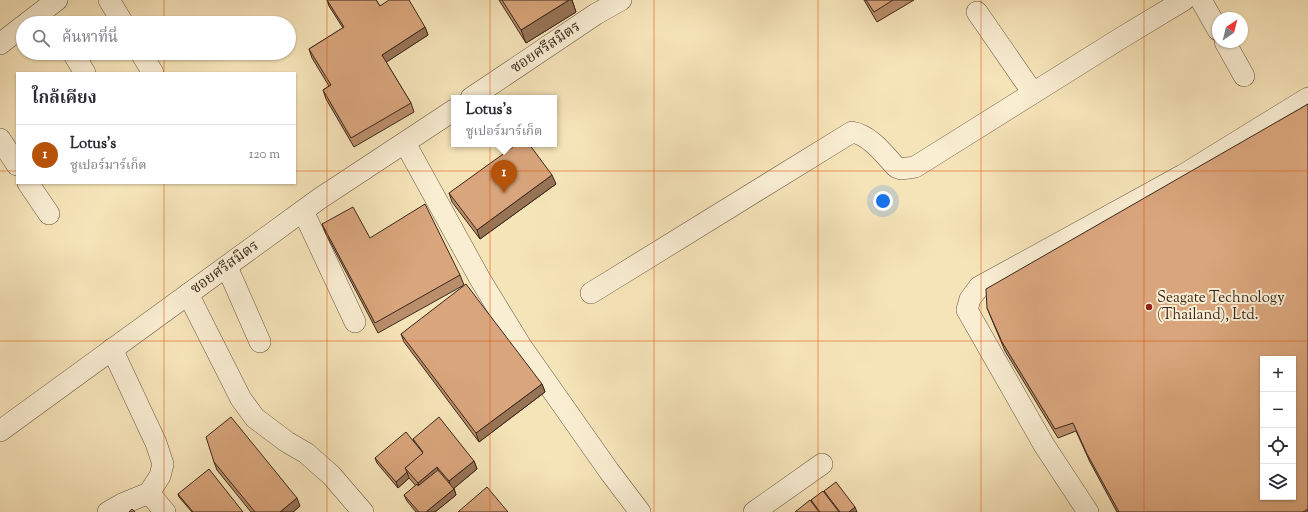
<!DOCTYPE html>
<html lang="th">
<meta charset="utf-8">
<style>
:root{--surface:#fff;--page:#f7f7f7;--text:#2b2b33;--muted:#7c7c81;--line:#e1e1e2;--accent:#b45309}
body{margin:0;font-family:"Sorts Mill Goudy","Noto Serif Thai",serif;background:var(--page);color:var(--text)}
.controls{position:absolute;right:12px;bottom:12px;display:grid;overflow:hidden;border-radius:0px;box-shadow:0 1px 3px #0004}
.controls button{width:36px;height:36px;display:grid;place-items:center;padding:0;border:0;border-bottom:1px solid var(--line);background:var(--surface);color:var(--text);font:20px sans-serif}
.compass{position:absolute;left:1212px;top:12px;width:36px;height:36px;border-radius:50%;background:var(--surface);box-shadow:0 1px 3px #0004;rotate:35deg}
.you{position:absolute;left:883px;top:201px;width:14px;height:14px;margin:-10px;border:3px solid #fff;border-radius:50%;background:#1a73e8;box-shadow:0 0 0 6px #1a73e833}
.badge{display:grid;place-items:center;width:26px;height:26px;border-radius:50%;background:var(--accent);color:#fff;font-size:13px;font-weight:700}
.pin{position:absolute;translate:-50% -33px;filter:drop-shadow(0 1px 2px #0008)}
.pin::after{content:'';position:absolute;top:21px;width:14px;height:12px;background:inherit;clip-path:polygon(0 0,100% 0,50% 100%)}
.popup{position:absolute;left:451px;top:95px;width:106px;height:52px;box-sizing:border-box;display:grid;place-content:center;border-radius:0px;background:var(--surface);filter:drop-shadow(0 1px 3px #0005);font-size:13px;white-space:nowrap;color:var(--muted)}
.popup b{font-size:15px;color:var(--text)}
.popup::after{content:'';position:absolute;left:50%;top:100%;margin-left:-8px;border:8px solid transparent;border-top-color:var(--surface)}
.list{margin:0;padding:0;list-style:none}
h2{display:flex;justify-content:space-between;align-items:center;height:52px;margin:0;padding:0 16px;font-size:17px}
h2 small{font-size:13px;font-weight:400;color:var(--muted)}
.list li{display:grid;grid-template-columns:26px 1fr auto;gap:12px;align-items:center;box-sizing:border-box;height:60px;padding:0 16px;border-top:1px solid var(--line)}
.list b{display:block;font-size:15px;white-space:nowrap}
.list p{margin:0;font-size:13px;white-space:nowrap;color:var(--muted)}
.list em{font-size:13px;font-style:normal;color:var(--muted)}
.icon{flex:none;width:22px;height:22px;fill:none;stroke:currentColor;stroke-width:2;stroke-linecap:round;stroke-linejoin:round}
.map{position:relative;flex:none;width:1308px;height:512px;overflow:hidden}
.search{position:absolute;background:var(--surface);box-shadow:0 1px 3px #0004;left:16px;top:16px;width:280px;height:44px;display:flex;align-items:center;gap:10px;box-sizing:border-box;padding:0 14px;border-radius:22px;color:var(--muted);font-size:15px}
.panel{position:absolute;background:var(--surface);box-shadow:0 1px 3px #0004;left:16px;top:72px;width:280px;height:112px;border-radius:0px}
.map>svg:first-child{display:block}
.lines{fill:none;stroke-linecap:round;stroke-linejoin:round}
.minor-casing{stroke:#695643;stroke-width:22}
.minor{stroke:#f9edd2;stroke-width:21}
.wall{fill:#bb8e6b;stroke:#3a271c}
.shaded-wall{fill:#987457;stroke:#3a271c}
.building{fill:#d9a57c;stroke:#3a271c;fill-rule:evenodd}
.grid{fill:none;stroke:#df560d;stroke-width:1;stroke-opacity:0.55}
.poi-dot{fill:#8f2418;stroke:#f9edd2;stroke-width:1.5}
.labels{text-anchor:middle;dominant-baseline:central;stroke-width:4;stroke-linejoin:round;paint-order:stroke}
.street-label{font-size:15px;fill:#3a271c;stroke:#f9edd2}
.poi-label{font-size:15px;fill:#3a271c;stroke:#f9edd2;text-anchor:start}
</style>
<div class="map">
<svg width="1308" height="512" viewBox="0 0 1308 512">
<rect width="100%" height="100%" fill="#f6e4b9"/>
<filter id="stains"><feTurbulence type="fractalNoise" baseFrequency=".005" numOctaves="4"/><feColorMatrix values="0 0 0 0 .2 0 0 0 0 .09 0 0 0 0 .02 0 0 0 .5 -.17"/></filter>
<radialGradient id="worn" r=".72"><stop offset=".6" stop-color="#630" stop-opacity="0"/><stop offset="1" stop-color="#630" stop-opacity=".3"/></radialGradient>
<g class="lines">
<g class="minor-casing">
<g id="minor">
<polyline points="109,0 123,23"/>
<polyline points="1201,0 1218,30"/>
<polyline points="977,12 1033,93"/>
<polyline points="27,23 57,0"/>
<polyline points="1225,42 1244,76"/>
<polyline points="0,44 23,26"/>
<polyline points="73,53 85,73"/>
<polyline points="141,53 153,73"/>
<polyline points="471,98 596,14 621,0"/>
<polyline points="0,139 17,165"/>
<polyline points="405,143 480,279 521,346 609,471 640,512"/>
<polyline points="28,183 49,214"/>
<polyline points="303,211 355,322"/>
<polyline points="227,267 260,342"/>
<path d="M591 293 852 132C870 135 884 154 896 167L901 169 915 167 1121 38 1184 0"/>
<polyline points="188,294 241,399 255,418 287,442 306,453 331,475 363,512"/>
<polyline points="112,349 156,443 163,464 160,476 149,493 165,512"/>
<polyline points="0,431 319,199 454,110"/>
<polyline points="108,512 122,504 149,493"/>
<polyline points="754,512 822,464"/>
<polyline points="1088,512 1044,445 967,310 970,299 979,287 1183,175 1308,98"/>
</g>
</g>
<use href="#minor" class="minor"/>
</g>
<g class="wall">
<polygon points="327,0 376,0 380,6 425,27 428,35 386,62 411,103 414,112 354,147 326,99 323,90 329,86 312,58 309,49 343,28 329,6"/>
<polygon points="499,0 572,0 576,12 526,43"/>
<polygon points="864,0 914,0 877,22"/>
<polygon points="1308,104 1308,512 1117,512 1090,462 1076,431 1058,438 1005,351 987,308"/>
<polygon points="556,184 480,239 452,202 449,193"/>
<polygon points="322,224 460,275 464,285 378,333 326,234"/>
<polygon points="401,334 542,384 545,392 479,442 404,342"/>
<polygon points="413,439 474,461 477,469 454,488 456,495 435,512 416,512 407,501 404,495 416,486 409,478 398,488 377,463 375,458 414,442"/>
<polygon points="214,462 300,506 293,512 251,512 217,470"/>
<polygon points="824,491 857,512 795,512 812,503 811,500 825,494"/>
<polygon points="178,494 243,512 192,512 179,497"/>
</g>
<g class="shaded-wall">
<polygon points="569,0 572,0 576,12 526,43 521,30"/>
<polygon points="425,27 428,35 385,63 382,55"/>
<polygon points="552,175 556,184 480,239 477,230"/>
<polygon points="542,384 545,392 479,442 476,433"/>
<polygon points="474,461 477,469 452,490 449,481"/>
<polygon points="437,467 440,475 421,492 418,483"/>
<polygon points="407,472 409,478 398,488 396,482"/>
<polygon points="454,489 456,495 435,512 426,512"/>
<polygon points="297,498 300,506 293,512 280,512"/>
<polygon points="855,507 857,512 849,512"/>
</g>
<g class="building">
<polygon points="327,0 376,0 380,6 389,0 409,0 425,27 382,55 411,103 351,138 323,90 331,85 309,49 344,27"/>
<polygon points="502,0 569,0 521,30"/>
<polygon points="866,0 893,0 874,12"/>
<path d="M1308 104V509L1303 512H1119L1087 454 1073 423 1055 429 1002 342 987 308 986 289ZM1263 359H1293V497H1263Z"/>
<polygon points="517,144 529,144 552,175 477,230 449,193"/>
<polygon points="425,204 460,275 375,323 322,224 353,207 370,238"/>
<polygon points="466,284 542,384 476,433 401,334"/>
<polygon points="231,417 297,498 280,512 255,512 214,462 206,437"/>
<polygon points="439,417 474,461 449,481 437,467 418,483 405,468 423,452 413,439"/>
<polygon points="406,432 423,453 405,468 407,472 396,482 375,458"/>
<polygon points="209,469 243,512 193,512 178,494"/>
<polygon points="438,470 454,489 426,512 419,512 404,495 417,484 418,486"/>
<polygon points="836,482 855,507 849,512 840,512 824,491"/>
<polygon points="487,487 508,512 458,512"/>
<polygon points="823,491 839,512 820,512 811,500"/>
<polygon points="810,500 819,512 795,512"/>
<polygon points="132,509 135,512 129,512"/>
</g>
<path class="grid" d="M164 0V23M327 0V512M490 0V512M654 0V512M818 0V512M981 0V512M1144 0V512M164 53V73M0 171H17M295 171H1308M164 183V512M0 341H1308"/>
<circle class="poi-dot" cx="1149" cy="307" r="4"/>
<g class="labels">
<g class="street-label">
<text transform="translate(546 48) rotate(-34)">ซอยศรีสมิตร</text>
<text transform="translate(225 268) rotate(-36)">ซอยศรีสมิตร</text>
</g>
<g class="poi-label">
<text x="1157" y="298">Seagate Technology<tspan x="1157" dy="17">(Thailand), Ltd.</tspan></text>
</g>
</g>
<rect width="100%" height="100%" filter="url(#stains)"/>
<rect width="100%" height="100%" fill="url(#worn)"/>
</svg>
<div class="controls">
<button>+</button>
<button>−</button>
<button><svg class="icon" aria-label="locate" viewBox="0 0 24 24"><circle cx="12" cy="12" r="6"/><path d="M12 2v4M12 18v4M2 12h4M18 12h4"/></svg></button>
<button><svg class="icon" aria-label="layers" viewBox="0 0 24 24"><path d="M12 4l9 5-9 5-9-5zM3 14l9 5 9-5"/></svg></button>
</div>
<svg class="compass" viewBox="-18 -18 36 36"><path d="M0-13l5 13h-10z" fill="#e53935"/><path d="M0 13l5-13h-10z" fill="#7c7c81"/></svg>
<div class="you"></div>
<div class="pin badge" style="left:504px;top:193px">1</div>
<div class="popup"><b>Lotus's</b>ซูเปอร์มาร์เก็ต</div>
<div class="search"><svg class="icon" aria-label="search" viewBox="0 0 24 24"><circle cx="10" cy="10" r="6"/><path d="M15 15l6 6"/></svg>ค้นหาที่นี่</div>
<section class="panel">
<h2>ใกล้เคียง<small></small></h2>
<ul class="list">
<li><span class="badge">1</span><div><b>Lotus's</b><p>ซูเปอร์มาร์เก็ต</p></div><em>120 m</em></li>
</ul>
</section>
</div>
